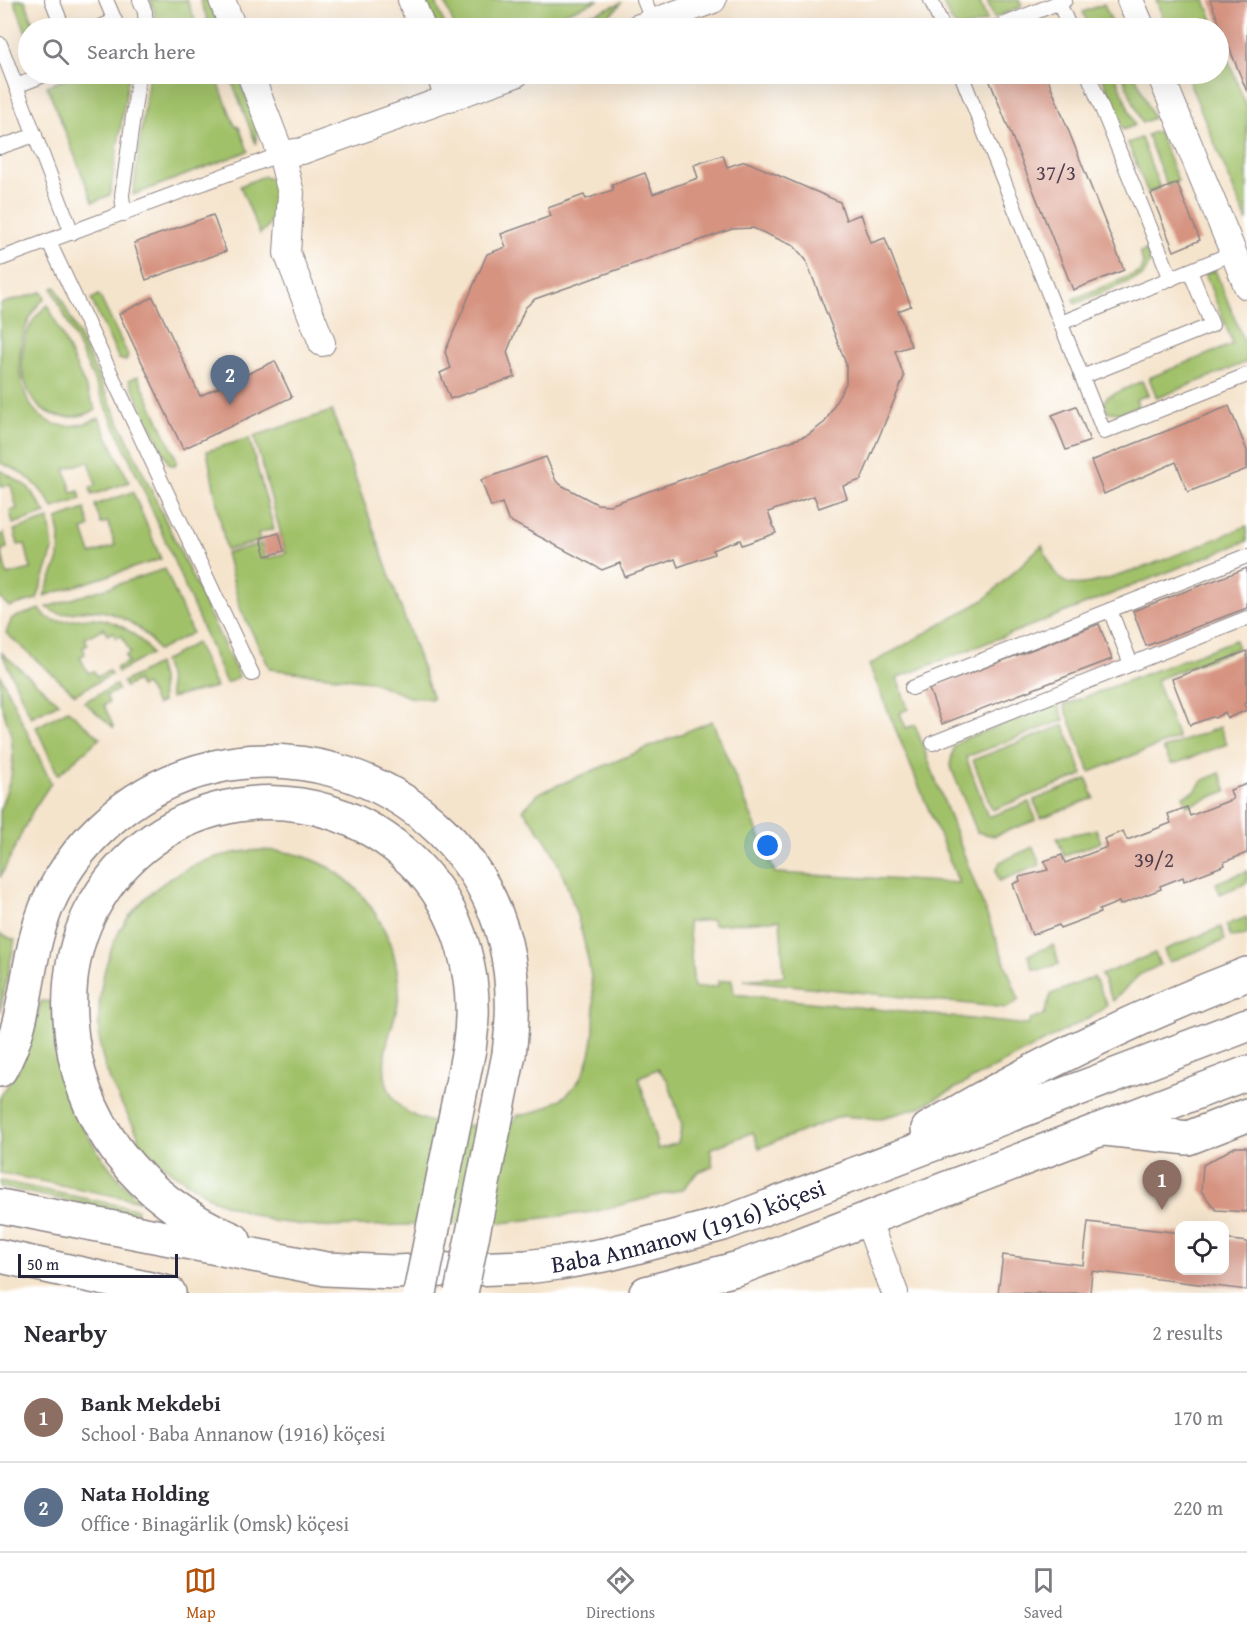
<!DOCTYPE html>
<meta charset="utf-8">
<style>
:root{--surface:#fff;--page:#f2f2f3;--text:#2b2b33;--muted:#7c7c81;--line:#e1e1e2;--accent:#b45309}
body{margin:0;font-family:"Gentium Book Plus",serif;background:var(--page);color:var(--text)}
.controls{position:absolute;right:18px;bottom:18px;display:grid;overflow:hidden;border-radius:12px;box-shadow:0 6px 24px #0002}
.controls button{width:54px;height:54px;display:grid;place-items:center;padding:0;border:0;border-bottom:2px solid var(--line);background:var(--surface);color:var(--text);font:30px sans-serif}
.scale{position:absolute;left:18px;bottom:15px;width:160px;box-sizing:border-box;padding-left:6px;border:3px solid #22223b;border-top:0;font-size:16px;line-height:21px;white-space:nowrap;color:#22223b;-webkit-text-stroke:4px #fff;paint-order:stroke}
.you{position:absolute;left:768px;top:846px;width:21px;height:21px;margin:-15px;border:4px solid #fff;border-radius:50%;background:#1a73e8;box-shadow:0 0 0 9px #1a73e833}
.badge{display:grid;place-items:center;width:39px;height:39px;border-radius:50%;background:var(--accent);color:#fff;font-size:20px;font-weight:700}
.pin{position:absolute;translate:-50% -50px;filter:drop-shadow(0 2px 3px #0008)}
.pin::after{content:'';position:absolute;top:32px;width:21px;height:18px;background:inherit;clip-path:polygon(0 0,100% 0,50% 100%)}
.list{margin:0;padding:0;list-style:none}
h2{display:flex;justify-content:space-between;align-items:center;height:78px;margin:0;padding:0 24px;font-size:26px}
h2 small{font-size:20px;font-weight:400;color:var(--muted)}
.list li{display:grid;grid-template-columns:39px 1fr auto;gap:18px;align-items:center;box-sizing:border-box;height:90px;padding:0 24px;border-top:2px solid var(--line)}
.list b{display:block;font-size:22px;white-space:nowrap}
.list p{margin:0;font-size:20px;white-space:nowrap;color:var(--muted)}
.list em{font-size:20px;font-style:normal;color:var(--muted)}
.icon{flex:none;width:33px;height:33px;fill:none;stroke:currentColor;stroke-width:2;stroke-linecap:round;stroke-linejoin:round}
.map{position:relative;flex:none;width:1247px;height:1293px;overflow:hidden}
.search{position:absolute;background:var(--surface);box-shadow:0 6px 24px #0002;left:18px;right:18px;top:18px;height:66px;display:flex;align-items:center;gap:15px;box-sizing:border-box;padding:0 21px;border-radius:33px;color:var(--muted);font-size:22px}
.sheet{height:258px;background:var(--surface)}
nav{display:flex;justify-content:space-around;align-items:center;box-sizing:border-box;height:84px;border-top:2px solid var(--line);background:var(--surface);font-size:16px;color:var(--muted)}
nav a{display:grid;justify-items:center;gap:3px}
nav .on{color:var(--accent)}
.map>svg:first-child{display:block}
.green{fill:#a1c169;stroke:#627252;stroke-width:1.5;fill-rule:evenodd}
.building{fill:#d69380}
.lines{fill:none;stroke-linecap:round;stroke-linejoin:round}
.lane-casing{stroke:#8c8384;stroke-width:16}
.street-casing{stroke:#8c8384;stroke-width:28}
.primary-casing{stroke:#8c8384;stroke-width:36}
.lane{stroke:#fff;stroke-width:14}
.street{stroke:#fff;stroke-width:26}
.primary{stroke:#fff;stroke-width:33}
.secondary-bridge-casing{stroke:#8c8384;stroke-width:36;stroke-linecap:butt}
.secondary-bridge{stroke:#fff;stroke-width:33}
.labels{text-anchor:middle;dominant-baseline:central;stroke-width:6;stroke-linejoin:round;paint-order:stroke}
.number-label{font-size:21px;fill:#4f3e4c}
.street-label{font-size:24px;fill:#22223b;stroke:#fff}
</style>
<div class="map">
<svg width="1247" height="1293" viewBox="0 0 1247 1293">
<rect width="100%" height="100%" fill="#fff"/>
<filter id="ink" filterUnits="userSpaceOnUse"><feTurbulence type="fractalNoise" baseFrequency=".0167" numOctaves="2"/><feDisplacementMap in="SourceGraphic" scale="12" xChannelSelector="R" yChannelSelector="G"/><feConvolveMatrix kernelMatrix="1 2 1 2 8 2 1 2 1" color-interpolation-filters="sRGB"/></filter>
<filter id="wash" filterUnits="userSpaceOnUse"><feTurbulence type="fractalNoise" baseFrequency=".008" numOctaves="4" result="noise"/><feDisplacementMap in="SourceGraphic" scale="24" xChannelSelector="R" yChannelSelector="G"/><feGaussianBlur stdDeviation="1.35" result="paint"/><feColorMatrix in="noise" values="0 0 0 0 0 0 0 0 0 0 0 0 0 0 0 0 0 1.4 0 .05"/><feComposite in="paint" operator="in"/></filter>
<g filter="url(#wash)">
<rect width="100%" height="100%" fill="#f5e4cc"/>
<g class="green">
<polygon points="14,0 25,0 35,28 28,28 28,38"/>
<polygon points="150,0 187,0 198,28 155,28 155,13"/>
<polygon points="200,0 209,0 220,28 211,28"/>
<polygon points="426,0 435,0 446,28 437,28"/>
<polygon points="444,0 599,0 525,28 455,28"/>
<path d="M942 0H979L987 20C956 33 954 31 942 0Z"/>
<polygon points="987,0 1019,0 1022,6 994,18"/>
<polygon points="1156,0 1205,0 1216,28 1167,28"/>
<path d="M621 3C610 21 575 29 554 28Z"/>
<polygon points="1104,4 1114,28 1089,28 1083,12"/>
<polygon points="1219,35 1247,108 1247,222 1186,74 1218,74"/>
<polygon points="80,74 129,74 110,195 93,202 47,86"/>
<polygon points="149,74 215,74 235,126 239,127 248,151 133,195"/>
<polygon points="229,74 237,74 257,126 256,144"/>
<polygon points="1101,74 1115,74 1135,125 1123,130"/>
<polygon points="1122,74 1135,74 1153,118 1142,123"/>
<polygon points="1158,131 1178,181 1167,186 1147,135"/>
<polygon points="1141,138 1160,188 1148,193 1128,143"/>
<path d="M264 176 273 180C281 197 275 222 260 234L240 186Z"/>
<polygon points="1146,250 1150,263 1143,276 1075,304 1073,299 1140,272 1143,263 1140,252"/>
<polygon points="1215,270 1247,349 1247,362 1157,398 1149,378 1233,344 1205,274"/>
<polygon points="56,287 239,677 226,683 141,484 52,288"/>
<path d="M42 292 45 298C0 338 14 457 99 418L129 482 92 495 90 488 96 485 89 461 65 469 72 493 79 491 81 499 53 508C41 486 24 471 0 463V304Z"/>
<polygon points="99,295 128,355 126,361 119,359 91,299"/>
<path d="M48 305 96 410C20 445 0 340 48 305Z"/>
<polygon points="138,376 177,460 175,466 169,464 129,380"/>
<polygon points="1142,381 1148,395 1136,399 1138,406 1119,413 1108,412 1104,402 1107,397"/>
<polygon points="332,411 433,699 409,697 370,681 270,669 240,608 226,553 261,544 265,559 286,553 254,436"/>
<polygon points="249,438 274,529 258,533 260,541 226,550 207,451"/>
<polygon points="0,470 28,487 46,513 13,524 10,511 17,509 11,485 0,487"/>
<polygon points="133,492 161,559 44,596 59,559 60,536 57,519 85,509 90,527 83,530 91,554 115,546 108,522 101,524 95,505"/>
<polygon points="49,519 53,550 37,599 9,607 0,598 0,535 4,533 7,548 1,550 7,575 31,569 25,544 18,545 14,530"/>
<path d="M1247 526V541L897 678 908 709 900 713 906 728 915 725 1019 1000 1007 1008 743 980 784 976 780 920 713 925 712 920 688 922 694 988 718 986V981L732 980 734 994 1028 1025 1030 1020 1044 1015 1051 994 1094 977 1107 1005 1098 1013 918 1108 878 1119 842 1116 759 1148 753 1132 710 1149 713 1166 698 1172 683 1189 593 1212 501 1223 320 1227 272 1221 214 1200 170 1171 137 1141 139 1136C122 1104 101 1073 99 1035 97 1001 103 960 120 930 156 867 246 832 314 860 366 882 399 939 399 994 398 1016 387 1034 385 1056 377 1133 461 1129 513 1122L518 1115C532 1115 540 1110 552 1104 629 1067 582 917 556 859 548 841 535 825 523 810L539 793 712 721 775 873 959 883 869 665 984 600 1042 545C1048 559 1054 581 1071 584 1101 590 1213 539 1247 526ZM658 1069 668 1081 682 1125 678 1143 658 1149 639 1077Z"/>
<path d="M165 569 192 633 158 651C145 628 118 611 92 610 75 610 60 620 47 607Z"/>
<path d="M40 609C52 630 74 617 92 618 116 619 139 634 151 654L118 672 116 668 128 662 125 656 130 653 122 636 116 638 113 632 107 635 104 628 85 638 88 645 83 647 85 654 80 657 88 673 94 671 97 677 109 671 111 675 75 694 6 633 12 618Z"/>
<polygon points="1235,640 1238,648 1156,680 1178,738 1090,772 1064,705"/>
<polygon points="196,643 216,687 170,698 168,676 163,661"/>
<polygon points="1,652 59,703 31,717"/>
<polygon points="157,664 161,678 162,702 156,705 146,685 140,687 137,681 125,687 123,682"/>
<polygon points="0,674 51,783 32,812 0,878 0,810 11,777 13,755 11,735 0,701"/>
<polygon points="116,685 118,690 106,696 109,702 104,705 114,728 84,702"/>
<polygon points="1058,704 1064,720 966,757 988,817 1029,802 1036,820 994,836 977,832 950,765 954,747 964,739"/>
<polygon points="68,710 100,738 58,775 36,727"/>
<polygon points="1064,725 1083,775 992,810 973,760"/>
<polygon points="1220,727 1227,744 1177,763 1171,763 1163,749"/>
<polygon points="1220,773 1227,791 1187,806 1183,796 1195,791 1203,780"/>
<polygon points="1087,779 1094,798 1041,818 1034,800"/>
<path d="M1096 829 1101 842 1064 856 1057 838C1071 833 1083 834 1096 829Z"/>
<polygon points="1033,847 1040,865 999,881 996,870 1000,862"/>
<polygon points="1247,871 1247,883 1220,894 1216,883"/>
<polygon points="1247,917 1247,935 1231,937 1226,925"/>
<polygon points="1221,927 1225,940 1169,962 1164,950"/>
<polygon points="0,934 15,940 0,1012"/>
<polygon points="1053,945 1059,964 1042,970 1033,969 1028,955"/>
<polygon points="1155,953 1160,965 1139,975 1113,1001 1101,975"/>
<path d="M41 1001 53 1002C56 1084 81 1144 140 1201L0 1173V1097L22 1063 31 1041Z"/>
<polygon points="0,1181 137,1209 136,1215 0,1187"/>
</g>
<g id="blocks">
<g class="building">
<polygon points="1210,0 1247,0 1247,92"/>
<polygon points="987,74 1046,74 1124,270 1073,290"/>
<polygon points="723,155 727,167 745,161 840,202 846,220 861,214 871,243 885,238 911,306 898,311 911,346 895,351 904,377 861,480 843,486 847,498 819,508 814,496 768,512 776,533 742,545 740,540 713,550 714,554 678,567 675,559 625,577 620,563 602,570 508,520 502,503 491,507 481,480 546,457 556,481 563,486 597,504 610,505 808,435 825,422 846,383 846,364 806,260 794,246 753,228 732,229 535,299 525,308 507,352 515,377 450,399 440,373 451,368 445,352 487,254 506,247 501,234 551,216 548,208 584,195 586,199 613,190 612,185 645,173 653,194 698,178 694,165"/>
<polygon points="1177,183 1200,240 1174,251 1151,194"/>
<polygon points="213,215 226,251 146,280 134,243"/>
<polygon points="153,297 200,396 275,361 292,397 183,449 119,314"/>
<polygon points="1076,406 1090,441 1066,450 1052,415"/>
<polygon points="1229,406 1247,451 1247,469 1188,492 1176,462 1104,494 1091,461"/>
<polygon points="279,533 284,551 266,556 261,538"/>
<polygon points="1247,568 1247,608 1146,646 1133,611"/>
<polygon points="1099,624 1112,659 942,724 929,689"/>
<polygon points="1247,651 1247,703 1244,704 1247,710 1228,718 1225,712 1215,718 1212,717 1190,725 1172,679"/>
<polygon points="1247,784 1247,853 1224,862 1225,865 1184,881 1183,877 1160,886 1161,889 1120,905 1119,902 1099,910 1100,913 1060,928 1059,925 1032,935 1013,884 1020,881 1019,877 1048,870 1044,861 1062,855 1065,863 1107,847 1104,839 1123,831 1127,840 1171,823 1168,814 1187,807 1190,816 1233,799 1230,790"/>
<polygon points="1235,1147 1247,1147 1247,1212 1216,1210 1201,1191 1203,1165"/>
<polygon points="1088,1222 1180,1233 1180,1270 1224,1270 1224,1239 1247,1242 1247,1290 1092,1271 1090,1293 998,1293 1003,1255 1083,1265"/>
</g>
</g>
</g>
<g filter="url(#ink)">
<use href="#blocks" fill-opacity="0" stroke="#8c8384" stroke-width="1.5"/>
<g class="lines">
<g class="lane-casing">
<g id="lane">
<polyline points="52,0 63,28"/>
<polyline points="106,0 118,28"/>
<polyline points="140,0 145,12 146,28"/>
<polyline points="644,0 653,22"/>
<polyline points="931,0 943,28"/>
<polyline points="1059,3 1070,28"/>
<polyline points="97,28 115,21"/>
<polyline points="995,28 1065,0"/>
<polyline points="0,44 72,233"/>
<polyline points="961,74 1104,432 1247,375"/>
<polyline points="1088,74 1171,279"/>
<polyline points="16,86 47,74"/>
<polyline points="0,147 35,135"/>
<polyline points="124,214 122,195 139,74"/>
<polyline points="49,242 252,674"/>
<polyline points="0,259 281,154"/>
<polyline points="1061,323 1233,253"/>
<polyline points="1082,377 1212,325 1190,271"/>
<polyline points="1110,610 1131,664"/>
<polyline points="912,688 1247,556"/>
<polyline points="933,743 1247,618"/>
</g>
</g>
<g class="street-casing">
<g id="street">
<polyline points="222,0 233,28"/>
<polyline points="411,0 422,28"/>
<polyline points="1130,0 1142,28"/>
<polyline points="637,28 713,0"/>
<polyline points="250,74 281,154 291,193 287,253 322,343"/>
<polyline points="439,74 449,99"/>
<polyline points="1160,74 1247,286"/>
<polyline points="281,154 302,151 516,74"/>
<polyline points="867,1219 895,1293"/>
</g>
</g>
<g class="primary-casing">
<g id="primary">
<path d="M0 1070C24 1030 25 983 36 939 46 897 70 857 102 827 234 702 459 763 505 942 514 979 514 1016 509 1054"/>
<path d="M928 1129C1030 1069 1136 1017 1247 974"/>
<polyline points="1105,1129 1188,1138 1247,1115"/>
<path id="s1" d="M0 1206 326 1269 394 1272 526 1267 559 1263 609 1254 723 1224 1247 1025"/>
<path d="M234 1240C139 1199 77 1124 70 1019 68 983 74 945 90 913 153 789 315 766 413 862 462 910 480 982 469 1049"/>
<polyline points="0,1256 169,1293"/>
<polyline points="646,1293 739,1268 1247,1073"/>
</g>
</g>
<use href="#lane" class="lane"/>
<use href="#street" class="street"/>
<use href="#primary" class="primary"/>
<g class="secondary-bridge-casing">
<g id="secondary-bridge">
<polyline points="420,1293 469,1049"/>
<polyline points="461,1293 509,1054"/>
</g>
</g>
<use href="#secondary-bridge" class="secondary-bridge"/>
</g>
</g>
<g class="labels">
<g class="number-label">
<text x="1056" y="172">37/3</text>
<text x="1154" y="859">39/2</text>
</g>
<g class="street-label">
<text stroke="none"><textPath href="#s1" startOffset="700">Baba Annanow (1916) köçesi</textPath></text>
</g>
</g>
</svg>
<div class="controls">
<button><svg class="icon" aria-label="locate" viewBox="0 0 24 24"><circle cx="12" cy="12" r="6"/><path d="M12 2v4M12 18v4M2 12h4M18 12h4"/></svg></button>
</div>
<div class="scale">50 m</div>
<div class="you"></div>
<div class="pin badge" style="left:1162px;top:1210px;background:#8d6e63">1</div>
<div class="pin badge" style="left:230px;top:405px;background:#5c6f8a">2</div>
<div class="search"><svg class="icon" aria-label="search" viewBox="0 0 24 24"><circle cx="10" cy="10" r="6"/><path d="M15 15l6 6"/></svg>Search here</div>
</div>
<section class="sheet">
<h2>Nearby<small>2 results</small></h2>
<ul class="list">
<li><span class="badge" style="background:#8d6e63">1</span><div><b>Bank Mekdebi</b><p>School · Baba Annanow (1916) köçesi</p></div><em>170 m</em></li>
<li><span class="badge" style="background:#5c6f8a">2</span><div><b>Nata Holding</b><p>Office · Binagärlik (Omsk) köçesi</p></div><em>220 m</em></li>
</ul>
</section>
<nav>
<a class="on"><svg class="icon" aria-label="map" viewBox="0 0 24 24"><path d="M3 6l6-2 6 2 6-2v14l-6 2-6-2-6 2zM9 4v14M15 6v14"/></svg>Map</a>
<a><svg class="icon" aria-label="directions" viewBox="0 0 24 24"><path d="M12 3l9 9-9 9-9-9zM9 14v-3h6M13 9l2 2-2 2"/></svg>Directions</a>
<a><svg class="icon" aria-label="saved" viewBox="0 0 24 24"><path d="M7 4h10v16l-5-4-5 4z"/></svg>Saved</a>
</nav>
